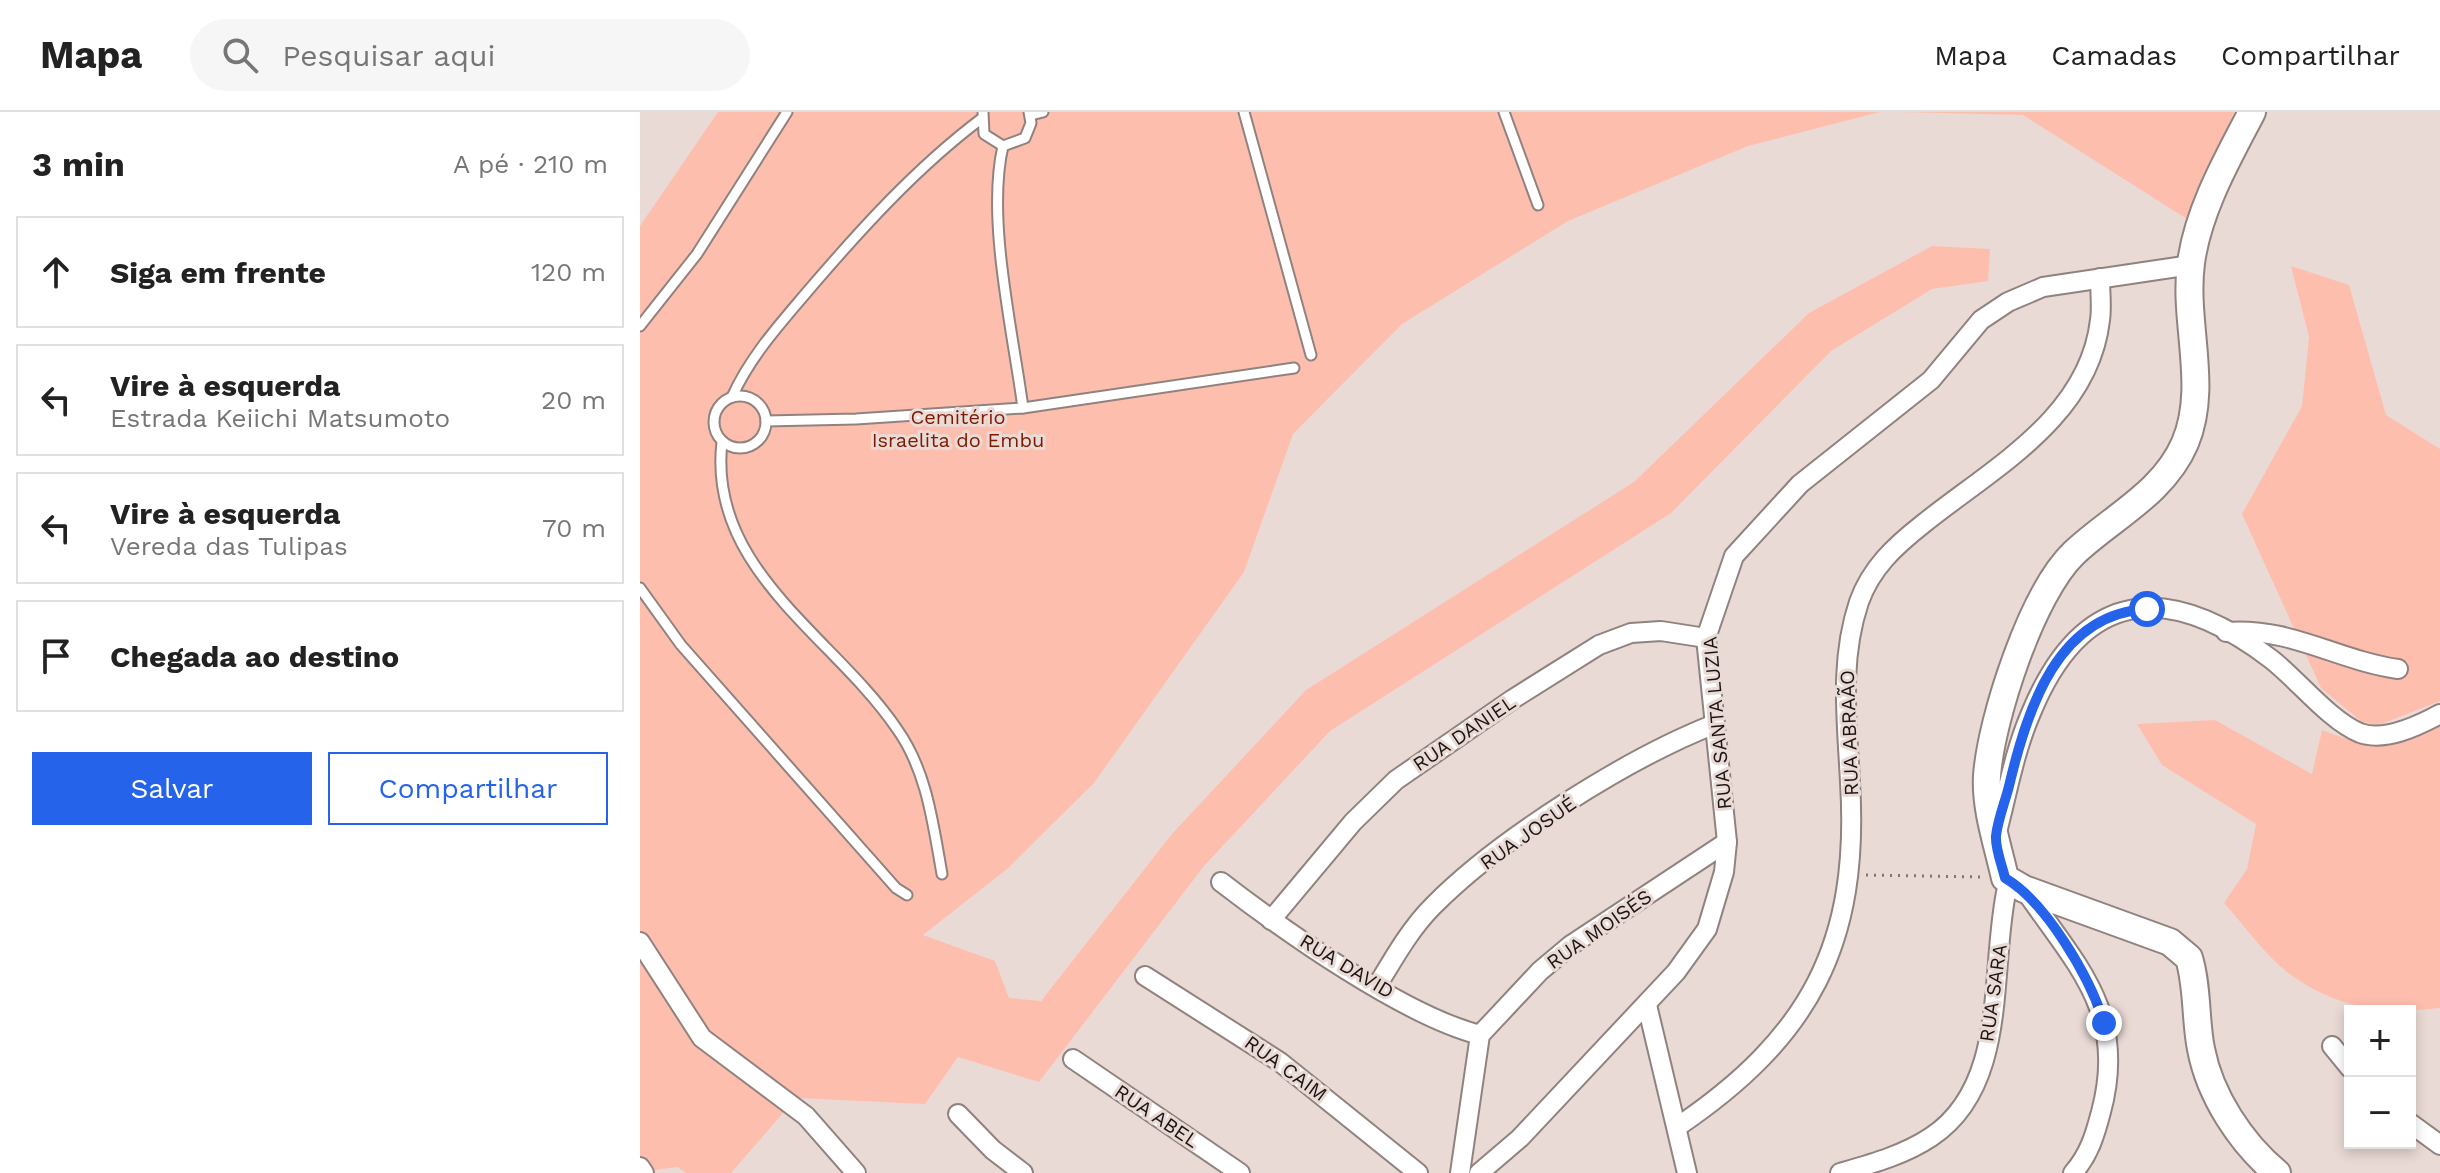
<!DOCTYPE html>
<html lang="pt">
<meta charset="utf-8">
<style>
:root{--surface:#fff;--page:#f6f6f6;--text:#222;--muted:#767676;--line:#e0e0e0;--accent:#2563eb}
body{margin:0;font-family:"Work Sans",sans-serif;background:var(--page);color:var(--text)}
.controls{position:absolute;right:24px;bottom:24px;display:grid;overflow:hidden;border-radius:0px;box-shadow:0 4px 12px #0003}
.controls button{width:72px;height:72px;display:grid;place-items:center;padding:0;border:0;border-bottom:2px solid var(--line);background:var(--surface);color:var(--text);font:40px sans-serif}
.stop{position:absolute;width:24px;height:24px;margin:-18px;border:6px solid #2563eb;border-radius:50%;background:#fff}
.stop.end{background:#2563eb;border-color:#fff;box-shadow:0 2px 8px #0008}
.list{margin:0;padding:0;list-style:none}
h2{display:flex;justify-content:space-between;align-items:center;height:104px;margin:0;padding:0 32px;font-size:34px}
h2 small{font-size:26px;font-weight:400;color:var(--muted)}
.list li{display:grid;grid-template-columns:52px 1fr auto;gap:24px;align-items:center;box-sizing:border-box;height:112px;margin:0 16px 16px;padding:0 16px;border:2px solid var(--line);border-radius:0px}
.list b{display:block;font-size:30px;white-space:nowrap}
.list p{margin:0;font-size:26px;white-space:nowrap;color:var(--muted)}
.list em{font-size:26px;font-style:normal;color:var(--muted)}
.actions{display:flex;gap:16px;padding:24px 32px}
.actions a{flex:1;padding:18px 0;border:2px solid var(--accent);border-radius:0px;text-align:center;font-size:28px;color:var(--accent)}
.actions .main{background:var(--accent);color:#fff}
.icon{flex:none;width:44px;height:44px;fill:none;stroke:currentColor;stroke-width:2;stroke-linecap:round;stroke-linejoin:round}
.map{position:relative;flex:none;width:1800px;height:1061px;overflow:hidden}
header{display:flex;align-items:center;gap:48px;box-sizing:border-box;height:112px;padding:0 40px;background:var(--surface);border-bottom:2px solid var(--line)}
header strong{font-size:38px}
nav{display:flex;gap:44px;margin-inline-start:auto;font-size:28px}
.search{width:560px;height:72px;background:var(--page);display:flex;align-items:center;gap:20px;box-sizing:border-box;padding:0 28px;border-radius:44px;color:var(--muted);font-size:30px}
main{display:flex}
aside{flex:1;background:var(--surface)}
.map>svg:first-child{display:block}
.green{fill:#febeae}
.lines{fill:none;stroke-linecap:round;stroke-linejoin:round}
.lane-casing{stroke:#90827f;stroke-width:13}
.street-casing{stroke:#90827f;stroke-width:22}
.secondary-casing{stroke:#90827f;stroke-width:30}
.path{stroke:#7f7572;stroke-width:3;stroke-dasharray:2 6;stroke-linecap:butt}
.lane{stroke:#fff;stroke-width:9}
.street{stroke:#fff;stroke-width:18}
.secondary{stroke:#fff;stroke-width:26}
.route{stroke:#2563eb;stroke-width:10}
.labels{text-anchor:middle;dominant-baseline:central;stroke-width:6;stroke-linejoin:round;paint-order:stroke}
.park-label{font-size:20px;fill:#7e1a00;stroke:#eadad6}
.street-label{font-size:20px;fill:#1a1513;stroke:#eadad6}
</style>
<header>
<strong>Mapa</strong>
<div class="search"><svg class="icon" aria-label="search" viewBox="0 0 24 24"><circle cx="10" cy="10" r="6"/><path d="M15 15l6 6"/></svg>Pesquisar aqui</div>
<nav><a>Mapa</a><a>Camadas</a><a>Compartilhar</a></nav>
</header>
<main>
<aside>
<h2>3 min<small>A pé · 210 m</small></h2>
<ul class="list">
<li><svg class="icon" aria-label="ahead" viewBox="0 0 24 24"><path d="M12 20V5M6 11l6-6 6 6"/></svg><div><b>Siga em frente</b></div><em>120 m</em></li>
<li><svg class="icon" aria-label="left" viewBox="0 0 24 24"><path d="M17 20v-9H6M10 6l-5 5 5 5"/></svg><div><b>Vire à esquerda</b><p>Estrada Keiichi Matsumoto</p></div><em>20 m</em></li>
<li><svg class="icon" aria-label="left" viewBox="0 0 24 24"><path d="M17 20v-9H6M10 6l-5 5 5 5"/></svg><div><b>Vire à esquerda</b><p>Vereda das Tulipas</p></div><em>70 m</em></li>
<li><svg class="icon" aria-label="arrive" viewBox="0 0 24 24"><path d="M6 21V4h12l-3 4 3 4H6"/></svg><div><b>Chegada ao destino</b></div></li>
</ul>
<div class="actions"><a class="main">Salvar</a><a>Compartilhar</a></div>
</aside>
<div class="map">
<svg width="1800" height="1061" viewBox="0 0 1800 1061">
<rect width="100%" height="100%" fill="#eadad6"/>
<g class="green">
<polygon points="78,0 1240,0 1108,34 928,109 762,212 653,322 604,460 454,671 367,757 283,823 355,849 369,886 401,889 532,722 666,578 994,370 1169,201 1292,134 1350,137 1348,169 1292,177 1191,239 1031,401 690,619 564,754 399,970 318,945 285,992 156,986 91,1061 46,1061 37,1055 0,1060 0,114"/>
<polygon points="1260,0 1594,0 1547,107 1383,3"/>
<polygon points="1651,154 1709,173 1746,303 1800,337 1800,589 1739,613 1722,610 1681,576 1602,402 1662,294 1669,225"/>
<path d="M1575 608 1672 662 1682 618C1730 636 1753 639 1800 614V896C1742 903 1695 896 1647 860 1624 842 1604 813 1584 791L1607 757 1616 712 1522 653 1497 612Z"/>
</g>
<g class="lines">
<g class="lane-casing">
<g id="lane">
<polyline points="343,0 344,22 363,34 385,26 391,11 389,0"/>
<polyline points="604,0 671,243"/>
<polyline points="864,0 898,93"/>
<polyline points="391,3 403,0"/>
<path d="M363 34C346 107 373 220 383 296"/>
<polyline points="0,214 57,142 147,0"/>
<circle cx="100" cy="310" r="26"/>
<path d="M92 285C110 245 139 213 167 180 220 118 276 56 341 7"/>
<polyline points="126,309 216,307 383,296 654,256"/>
<path d="M82 330C67 458 195 525 257 617 287 659 293 712 302 762"/>
<polyline points="0,476 41,533 256,776 267,783"/>
</g>
</g>
<g class="street-casing">
<g id="street">
<path d="M1586 520C1651 515 1696 548 1758 557"/>
<path d="M1356 724C1367 683 1374 640 1391 601 1443 475 1528 469 1631 547 1657 567 1690 609 1720 621 1745 630 1778 614 1800 602"/>
<path d="M581 770C646 820 763 903 840 923"/>
<path d="M1384 777C1436 853 1488 900 1461 1000 1455 1023 1449 1043 1433 1061"/>
<polyline points="631,808 713,710 756,668 873,587 959,533 991,521 1021,519 1066,526"/>
<polyline points="0,830 62,926 166,1004 216,1061"/>
<polyline points="505,864 640,950 778,1061"/>
<path d="M737 874C754 846 770 817 793 794 859 727 988 646 1075 612"/>
<polyline points="1007,893 1047,1061"/>
<polyline points="1692,934 1710,956"/>
<polyline points="433,947 600,1061"/>
<polyline points="318,1002 353,1038 383,1061"/>
<polyline points="1770,1011 1800,1033"/>
<path d="M1037 1015C1170 925 1220 832 1210 670 1207 609 1199 549 1219 490 1231 456 1255 434 1283 412 1351 357 1449 306 1460 208 1462 195 1460 180 1460 166"/>
<polyline points="0,1055 4,1061"/>
<polyline points="820,1061 840,923 900,859 931,833 1087,730"/>
<polyline points="839,1061 880,1026 1036,860 1067,817 1084,760 1087,730 1066,526 1094,444 1160,372 1291,268 1341,208 1368,190 1403,175 1551,153"/>
<path d="M1200 1061C1231 1052 1264 1043 1291 1025 1370 973 1349 856 1367 776L1365 766"/>
</g>
</g>
<g class="secondary-casing">
<path id="secondary" d="M1612 0C1588 46 1558 98 1551 151 1543 211 1569 274 1545 331 1523 382 1472 405 1434 441 1392 481 1351 607 1347 664 1345 697 1358 734 1365 766L1384 777 1530 830 1549 846C1558 876 1555 907 1561 937 1570 984 1601 1031 1637 1061"/>
</g>
<polyline class="path" points="1226,763 1342,765"/>
<use href="#lane" class="lane"/>
<use href="#street" class="street"/>
<use href="#secondary" class="secondary"/>
</g>
<g class="lines">
<path class="route" d="M1464 911C1450 865 1406 790 1365 766 1362 753 1355 736 1356 724 1358 706 1366 688 1370 670 1388 595 1418 502 1507 497"/>
</g>
<g class="labels">
<g class="park-label">
<text x="318" y="305">Cemitério<tspan x="318" dy="23">Israelita do Embu</tspan></text>
</g>
<g class="street-label">
<text transform="translate(1077 611) rotate(-95)">RUA SANTA LUZIA</text>
<text transform="translate(824 621) rotate(-34)">RUA DANIEL</text>
<text transform="translate(1209 621) rotate(-92)">RUA ABRAÃO</text>
<text transform="translate(888 721) rotate(-35)">RUA JOSUÉ</text>
<text transform="translate(959 817) rotate(-35)">RUA MOISÉS</text>
<text transform="translate(707 854) rotate(31)">RUA DAVID</text>
<text transform="translate(1353 881) rotate(-82)">RUA SARA</text>
<text transform="translate(646 956) rotate(36)">RUA CAIM</text>
<text transform="translate(517 1004) rotate(34)">RUA ABEL</text>
</g>
</g>
</svg>
<div class="controls">
<button>+</button>
<button>−</button>
</div>
<div class="stop" style="left:1507px;top:497px"></div>
<div class="stop end" style="left:1464px;top:911px"></div>
</div>
</main>
